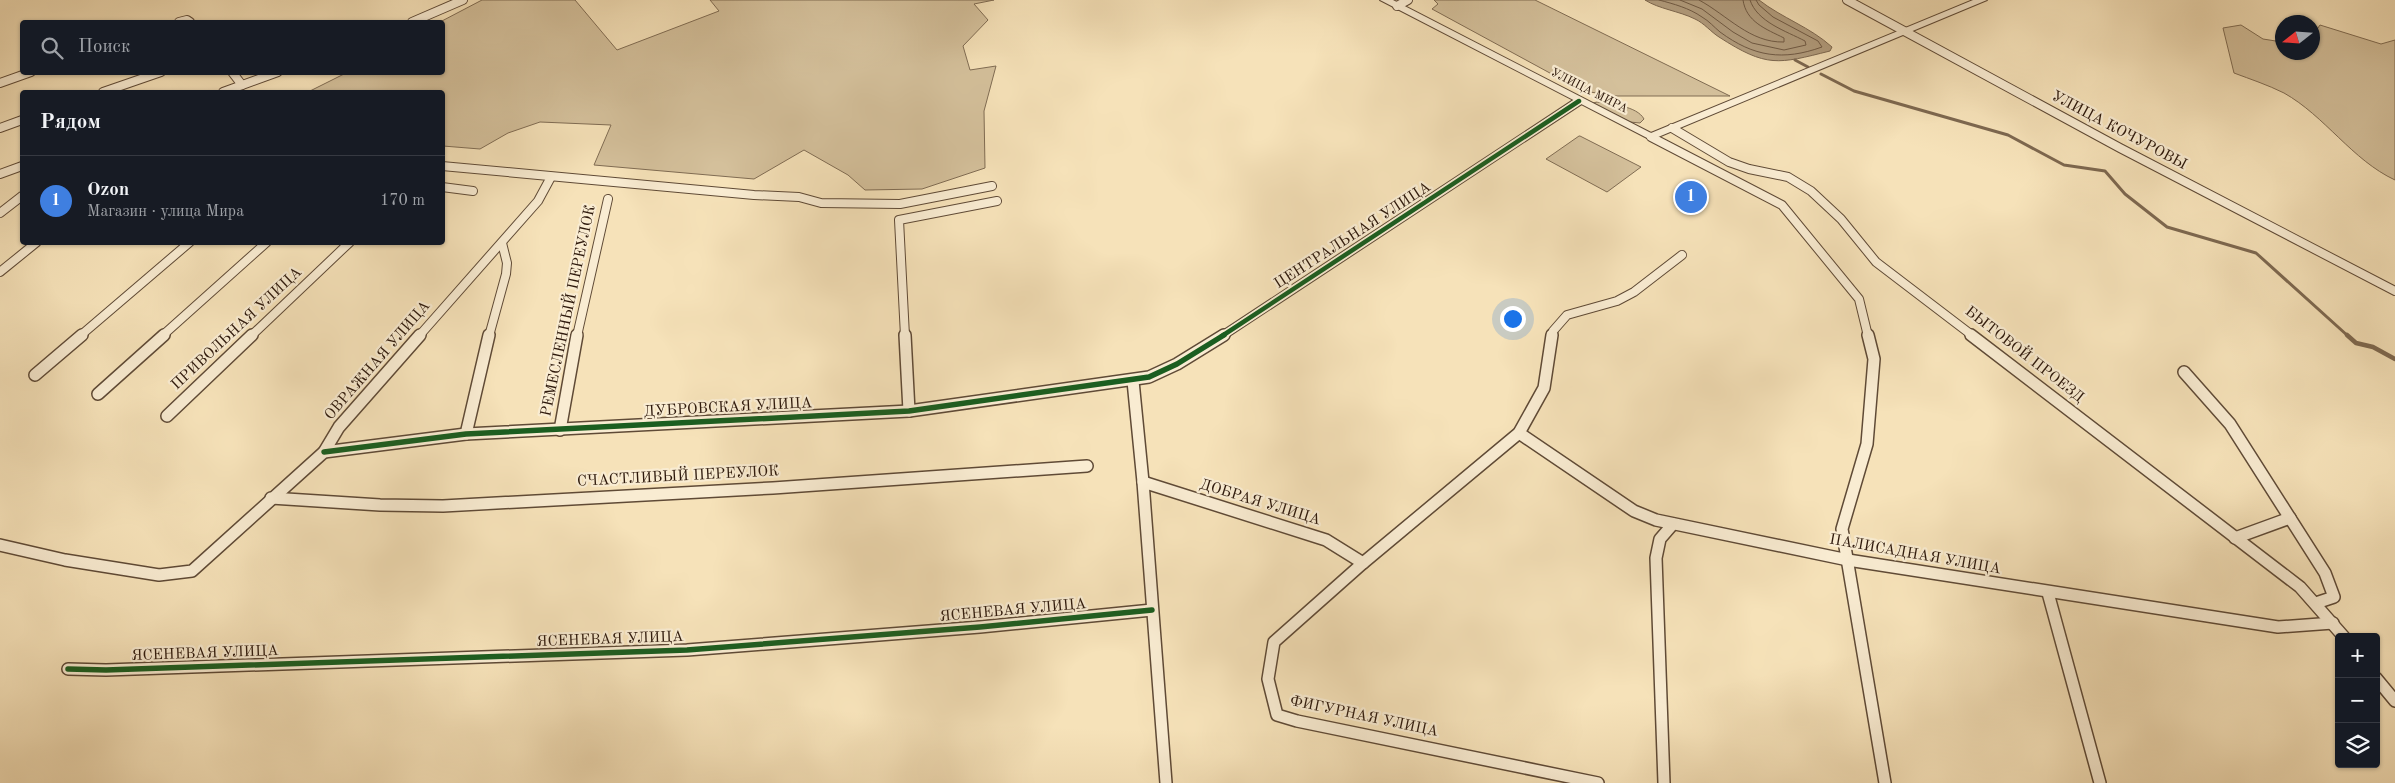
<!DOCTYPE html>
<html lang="ru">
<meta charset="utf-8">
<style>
:root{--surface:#171b24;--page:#242831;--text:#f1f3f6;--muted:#9ea1a6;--line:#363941;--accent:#8c9099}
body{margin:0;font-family:"Old Standard TT",serif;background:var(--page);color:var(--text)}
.controls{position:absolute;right:15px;bottom:15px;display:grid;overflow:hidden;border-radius:5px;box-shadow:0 1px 4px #0004}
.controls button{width:45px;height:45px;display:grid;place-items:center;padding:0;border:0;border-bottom:1px solid var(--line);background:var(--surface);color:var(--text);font:25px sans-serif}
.compass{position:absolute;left:2275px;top:15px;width:45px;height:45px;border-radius:50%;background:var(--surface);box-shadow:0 1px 4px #0004;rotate:253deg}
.you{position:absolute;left:1512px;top:318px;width:18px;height:18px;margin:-12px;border:4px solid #fff;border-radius:50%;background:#1a73e8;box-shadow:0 0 0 8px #1a73e833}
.badge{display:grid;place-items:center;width:32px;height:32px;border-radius:50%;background:var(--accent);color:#fff;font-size:16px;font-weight:700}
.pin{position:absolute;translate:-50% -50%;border:2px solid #fff;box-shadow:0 1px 5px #0006}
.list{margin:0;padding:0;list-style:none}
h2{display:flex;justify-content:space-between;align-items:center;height:65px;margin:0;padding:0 20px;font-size:21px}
h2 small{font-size:16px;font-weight:400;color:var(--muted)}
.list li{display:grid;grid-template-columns:32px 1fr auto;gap:15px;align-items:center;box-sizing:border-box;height:90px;padding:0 20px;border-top:1px solid var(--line)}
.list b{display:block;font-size:19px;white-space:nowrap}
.list p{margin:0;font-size:16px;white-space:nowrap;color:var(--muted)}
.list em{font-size:16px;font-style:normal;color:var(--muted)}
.icon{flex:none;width:28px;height:28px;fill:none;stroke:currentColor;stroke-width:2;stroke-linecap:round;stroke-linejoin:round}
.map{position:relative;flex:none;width:2395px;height:783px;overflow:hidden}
.search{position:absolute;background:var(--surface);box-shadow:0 1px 4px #0004;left:20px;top:20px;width:425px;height:55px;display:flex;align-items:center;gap:12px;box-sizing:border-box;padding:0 18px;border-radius:5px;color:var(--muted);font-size:19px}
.panel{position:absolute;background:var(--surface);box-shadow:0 1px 4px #0004;left:20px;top:90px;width:425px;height:155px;border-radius:5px}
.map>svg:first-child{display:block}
.green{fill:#d4c09b;stroke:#806c53}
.water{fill:#b29d7e;stroke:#7d6850}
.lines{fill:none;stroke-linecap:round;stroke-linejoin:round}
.shore{stroke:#705a44;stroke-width:1}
.stream-far1{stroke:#7d6850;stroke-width:3}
.stream{stroke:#7d6850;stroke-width:4.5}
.minor-far1-casing{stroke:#5f4a36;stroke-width:10}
.minor-casing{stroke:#5f4a36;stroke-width:14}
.tertiary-casing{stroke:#5f4a36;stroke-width:2}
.minor-far1{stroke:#f9ecd2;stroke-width:8}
.minor{stroke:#f9ecd2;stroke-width:11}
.tertiary{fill:#f9ecd2;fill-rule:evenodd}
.cycleway-far1-casing{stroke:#f9ecd2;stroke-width:7}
.cycleway-casing{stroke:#f9ecd2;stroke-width:9}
.cycleway-far1{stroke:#1b5e20;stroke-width:4.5}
.cycleway{stroke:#1b5e20;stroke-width:5.5}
.labels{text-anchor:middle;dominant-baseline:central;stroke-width:4.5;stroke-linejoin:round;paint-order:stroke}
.far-street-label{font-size:12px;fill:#2d180b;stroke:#f9ecd2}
.street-label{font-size:15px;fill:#2d180b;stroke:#f9ecd2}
</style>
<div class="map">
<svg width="2395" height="783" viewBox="0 0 2395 783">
<rect width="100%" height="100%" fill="#f6e2b9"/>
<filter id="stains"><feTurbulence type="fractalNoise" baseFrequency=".004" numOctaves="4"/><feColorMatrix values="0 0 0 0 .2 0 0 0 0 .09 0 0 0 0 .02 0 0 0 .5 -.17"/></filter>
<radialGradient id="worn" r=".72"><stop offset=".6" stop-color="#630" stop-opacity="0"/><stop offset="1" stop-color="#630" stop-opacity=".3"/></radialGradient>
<g class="green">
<polygon points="482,0 575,0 617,50 719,11 710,0 994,0 974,4 988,20 963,46 970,70 996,66 984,111 985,168 922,189 865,190 848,175 804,150 754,179 594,165 611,125 540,122 508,133 480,149 443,146 442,92 308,92 346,73 442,72 442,22 440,22"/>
<polygon points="1434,0 1535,0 1730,96 1617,96 1583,91 1432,9 1438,4"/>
<path d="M2241 25 2263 39 2282 42V52H2312L2313 35 2320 25 2381 44 2395 40V180C2352 160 2325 116 2284 93 2268 85 2250 79 2234 73L2223 28Z"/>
<path d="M1597 102C1611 104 1637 106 1644 119L1640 123 1630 122 1593 103Z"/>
<polygon points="1579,136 1580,136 1641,167 1607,192 1546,159"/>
</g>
<path class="water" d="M1645 0H1759C1782 18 1810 27 1832 47L1830 51C1778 64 1767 68 1719 37 1711 32 1704 23 1695 19 1679 11 1659 9 1645 0Z"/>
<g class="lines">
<g class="shore">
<path d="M1659 0C1674 4 1689 8 1702 17 1709 21 1714 27 1720 32 1754 57 1783 61 1822 47L1818 41 1773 17 1759 5 1756 0"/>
<path d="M1680 0 1702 9 1733 32 1752 43 1784 50 1806 45 1805 41C1786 31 1757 22 1750 0"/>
<path d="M1699 0C1727 15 1750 43 1784 42V38C1766 29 1746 22 1743 0"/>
</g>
<g class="stream-far1">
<polyline points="1795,60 1808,67"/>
<polyline points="1821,74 1854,91 2008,135 2064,165 2105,171 2125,194 2167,227 2256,253 2348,336"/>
</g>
<polyline class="stream" points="2347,335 2356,343 2373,347 2395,359"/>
<g class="minor-far1-casing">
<g id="minor-far1">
<polyline points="1847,0 2120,148 2395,291"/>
<polyline points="1397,6 1408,0"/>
<polyline points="179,22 187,20 190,22"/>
<polyline points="412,22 463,0"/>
<polyline points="232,72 242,85"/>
<polyline points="0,83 31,72"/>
<polyline points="103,92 161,72"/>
<polyline points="223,92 278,72"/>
<polyline points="0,128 22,120"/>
<polyline points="1672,128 1729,162 1749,169 1788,177 1811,191 1841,219 1876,262 1973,336"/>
<polyline points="1651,137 1782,205 1859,299 1868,336"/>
<polyline points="442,166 754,195 799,197 821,203 900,204 992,186"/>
<polyline points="0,174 22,166"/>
<polyline points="442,187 473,191"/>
<polyline points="0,213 22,196"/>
<polyline points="0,272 37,242"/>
<polyline points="80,336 190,242"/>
<polyline points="162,336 267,242"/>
<polyline points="251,336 350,242"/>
<polyline points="419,336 538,201 551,177"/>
<polyline points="489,336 506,274 507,263 502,243"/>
<polyline points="577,336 608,199"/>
<polyline points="905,336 899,220 997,201"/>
<polyline points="1222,336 1579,101"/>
<polyline points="1552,336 1553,331 1567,315 1617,301 1634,292 1682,255"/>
</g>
</g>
<g class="minor-casing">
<g id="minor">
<polyline points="905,335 909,411"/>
<polyline points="1552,335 1544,388 1519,433 1363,563 1274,642 1268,679 1277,715 1297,721 1598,783"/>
<polyline points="1868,335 1874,359 1867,444 1842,529 1885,783"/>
<polyline points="1971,335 2300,587 2344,637"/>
<polyline points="2184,372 2230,424 2325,573 2334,597 2316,603"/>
<polyline points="35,375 82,335"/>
<polyline points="1133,381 1143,482 1166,783"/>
<polyline points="98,394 164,335"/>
<polyline points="167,416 252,335"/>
<polyline points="560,430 577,335"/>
<polyline points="1519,433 1634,511 1656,520 1848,560 2278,627 2333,623"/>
<polyline points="466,434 489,335"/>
<polyline points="324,452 466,434 909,411 1149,377 1177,364 1224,335"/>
<polyline points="1143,482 1326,540 1363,563"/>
<polyline points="271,498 380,505 443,506 773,488 1087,466"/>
<polyline points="2235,538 2290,518"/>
<polyline points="0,545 65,560 159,575 192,571 324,452 339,427 420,335"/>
<polyline points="2048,593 2100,783"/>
<polyline points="68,669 106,670 687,650 980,627 1152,610"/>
<polyline points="2376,678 2395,701"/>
<polyline points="1664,783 1656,558 1660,539 1673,524"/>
</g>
</g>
<g class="tertiary-casing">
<polygon id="tertiary" points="1380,0 1393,0 1651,133 1973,0 1987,0 1651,140"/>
</g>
<use href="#minor-far1" class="minor-far1"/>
<use href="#minor" class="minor"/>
<use href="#tertiary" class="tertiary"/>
<g class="cycleway-far1-casing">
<polyline id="cycleway-far1" points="1222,336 1579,101"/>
</g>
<g class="cycleway-casing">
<g id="cycleway">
<polyline points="324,452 466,434 909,411 1149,377 1177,364 1224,335"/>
<polyline points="68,669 106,670 687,650 980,627 1152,610"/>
</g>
</g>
<use href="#cycleway-far1" class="cycleway-far1"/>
<use href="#cycleway" class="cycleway"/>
</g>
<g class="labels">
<g class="far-street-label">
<text transform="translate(1589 91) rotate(27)">УЛИЦА МИРА</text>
</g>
<g class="street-label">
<text transform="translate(2119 131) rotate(28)">УЛИЦА КОЧУРОВЫ</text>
<text transform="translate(1353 236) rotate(-33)">ЦЕНТРАЛЬНАЯ УЛИЦА</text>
<text transform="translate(569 311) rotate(-78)">РЕМЕСЛЕННЫЙ ПЕРЕУЛОК</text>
<text transform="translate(237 329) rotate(-43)">ПРИВОЛЬНАЯ УЛИЦА</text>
<text transform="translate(2024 355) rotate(38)">БЫТОВОЙ ПРОЕЗД</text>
<text transform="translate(378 361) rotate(-49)">ОВРАЖНАЯ УЛИЦА</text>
<text transform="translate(728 408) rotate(-3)">ДУБРОВСКАЯ УЛИЦА</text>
<text transform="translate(678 477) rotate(-3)">СЧАСТЛИВЫЙ ПЕРЕУЛОК</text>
<text transform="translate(1260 503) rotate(17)">ДОБРАЯ УЛИЦА</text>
<text transform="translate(1915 555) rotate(10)">ПАЛИСАДНАЯ УЛИЦА</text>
<text transform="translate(1013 611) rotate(-5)">ЯСЕНЕВАЯ УЛИЦА</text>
<text transform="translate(610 640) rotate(-2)">ЯСЕНЕВАЯ УЛИЦА</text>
<text transform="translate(205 654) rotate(-2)">ЯСЕНЕВАЯ УЛИЦА</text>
<text transform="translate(1364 717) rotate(12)">ФИГУРНАЯ УЛИЦА</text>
</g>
</g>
<rect width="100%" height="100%" filter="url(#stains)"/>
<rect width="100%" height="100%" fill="url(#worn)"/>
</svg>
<div class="controls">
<button>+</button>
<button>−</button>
<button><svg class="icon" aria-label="layers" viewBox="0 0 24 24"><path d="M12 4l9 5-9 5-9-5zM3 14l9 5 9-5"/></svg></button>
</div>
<svg class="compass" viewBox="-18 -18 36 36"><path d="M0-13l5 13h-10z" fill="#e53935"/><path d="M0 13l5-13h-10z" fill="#9ea1a6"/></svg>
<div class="you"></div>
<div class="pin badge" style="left:1691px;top:197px;background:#3f7fe0">1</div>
<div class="search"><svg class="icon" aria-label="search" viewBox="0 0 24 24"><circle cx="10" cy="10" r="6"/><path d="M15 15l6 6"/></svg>Поиск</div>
<section class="panel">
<h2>Рядом<small></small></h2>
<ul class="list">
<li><span class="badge" style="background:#3f7fe0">1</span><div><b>Ozon</b><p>Магазин · улица Мира</p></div><em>170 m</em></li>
</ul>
</section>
</div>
